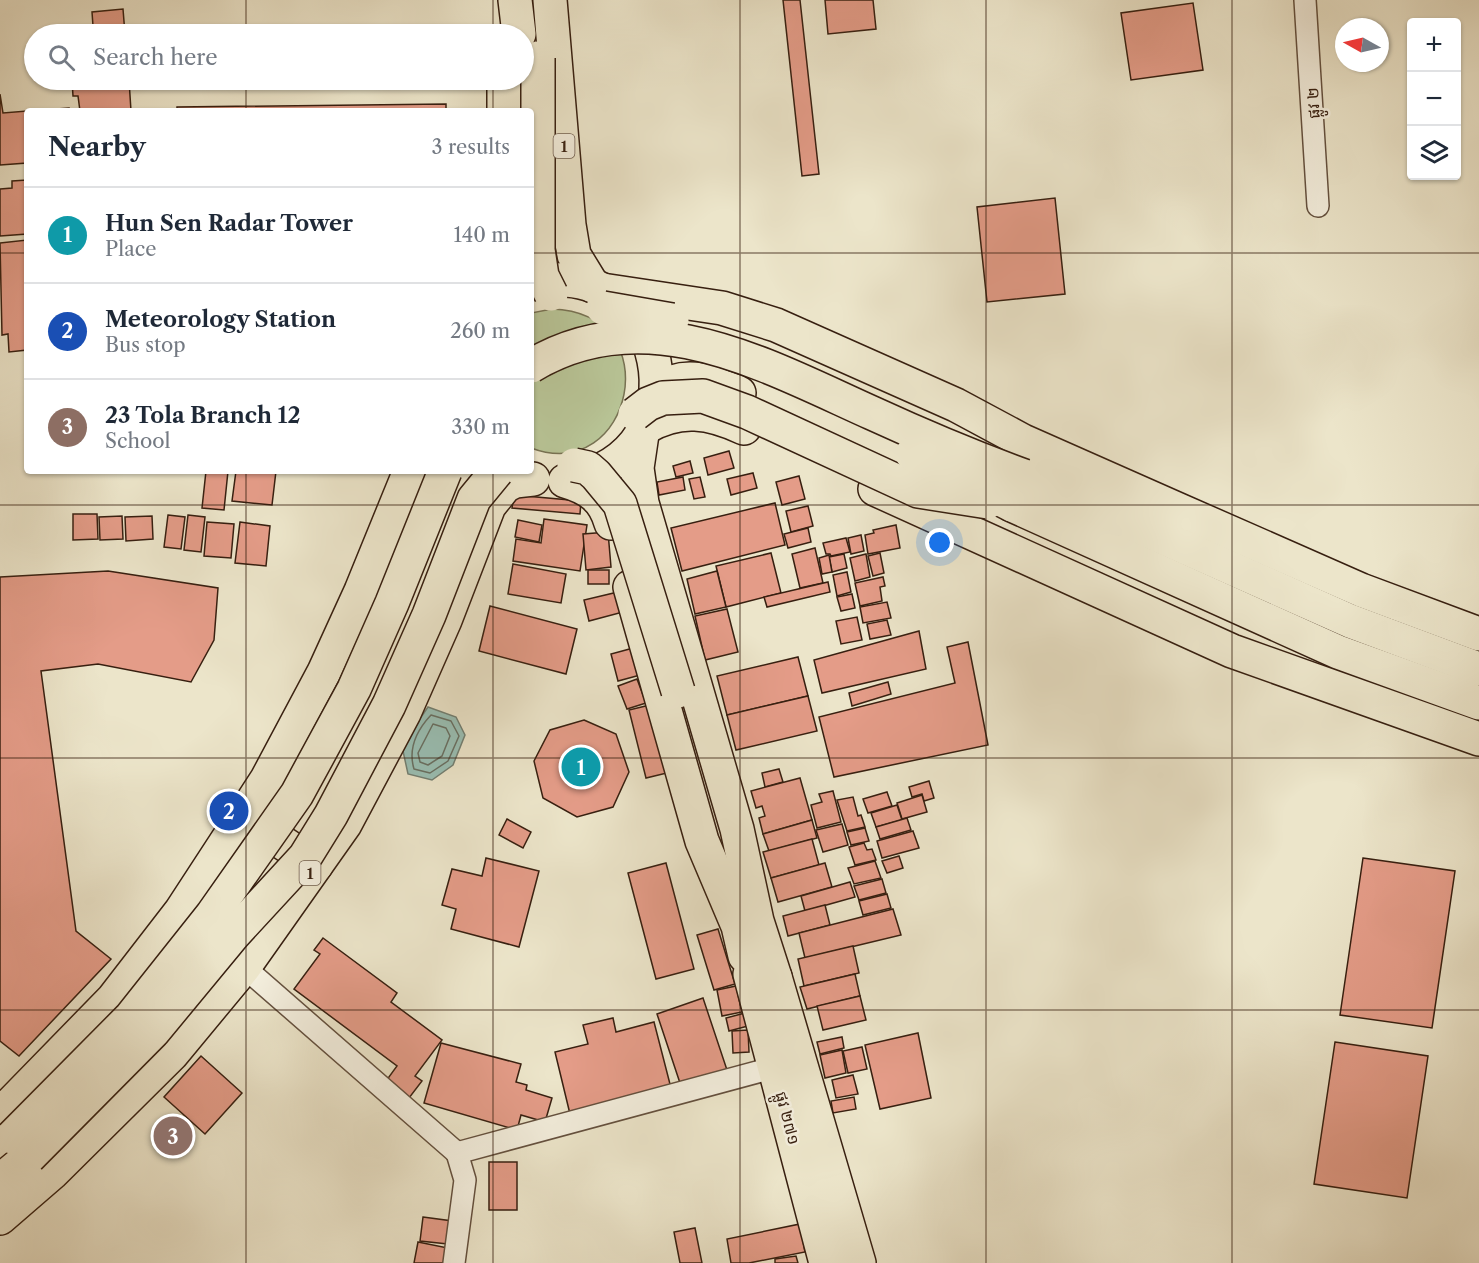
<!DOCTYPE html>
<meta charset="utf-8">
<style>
:root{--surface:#fff;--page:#f2f2f3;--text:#1f2937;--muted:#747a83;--line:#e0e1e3;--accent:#8f2418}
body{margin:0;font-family:"Libre Caslon Text","Noto Sans Khmer",serif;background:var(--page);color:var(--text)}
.controls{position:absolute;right:18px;top:18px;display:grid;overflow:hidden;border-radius:6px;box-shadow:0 2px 4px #0004}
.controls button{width:54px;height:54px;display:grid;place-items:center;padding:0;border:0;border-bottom:2px solid var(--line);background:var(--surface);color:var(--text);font:30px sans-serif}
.compass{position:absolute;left:1335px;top:18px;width:54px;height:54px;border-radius:50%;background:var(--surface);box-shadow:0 2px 4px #0004;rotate:278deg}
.you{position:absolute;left:940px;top:543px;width:21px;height:21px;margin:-15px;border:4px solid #fff;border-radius:50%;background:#1a73e8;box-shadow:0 0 0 9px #1a73e833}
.badge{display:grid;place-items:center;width:39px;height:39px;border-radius:50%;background:var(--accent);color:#fff;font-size:20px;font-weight:700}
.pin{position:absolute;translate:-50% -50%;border:3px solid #fff;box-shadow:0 2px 6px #0006}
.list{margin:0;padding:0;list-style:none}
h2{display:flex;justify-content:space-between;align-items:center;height:78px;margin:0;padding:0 24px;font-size:26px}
h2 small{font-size:20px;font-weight:400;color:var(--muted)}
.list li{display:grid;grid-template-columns:39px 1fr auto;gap:18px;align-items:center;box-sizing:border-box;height:96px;padding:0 24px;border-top:2px solid var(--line)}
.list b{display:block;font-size:22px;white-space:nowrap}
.list p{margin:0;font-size:20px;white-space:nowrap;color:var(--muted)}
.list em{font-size:20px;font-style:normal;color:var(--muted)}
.icon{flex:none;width:33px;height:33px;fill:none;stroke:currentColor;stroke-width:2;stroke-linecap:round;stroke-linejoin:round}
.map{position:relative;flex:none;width:1479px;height:1263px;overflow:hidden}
.search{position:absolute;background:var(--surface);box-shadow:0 2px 4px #0004;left:24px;top:24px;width:510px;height:66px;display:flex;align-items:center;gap:15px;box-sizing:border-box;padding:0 21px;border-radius:33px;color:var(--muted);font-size:22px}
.panel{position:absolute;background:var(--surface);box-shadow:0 2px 4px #0004;left:24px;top:108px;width:510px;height:366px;border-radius:6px}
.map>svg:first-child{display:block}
.green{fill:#b8c496;stroke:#787253;stroke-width:1.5}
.water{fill:#99bfb4;stroke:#727f72;stroke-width:1.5}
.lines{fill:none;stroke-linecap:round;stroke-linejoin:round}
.shore{stroke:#686f62;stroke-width:1.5}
.building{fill:#e49c88;stroke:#371f10;stroke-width:1.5}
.street-casing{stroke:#64503e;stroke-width:24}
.primary-casing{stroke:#371f10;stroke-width:36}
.highway-casing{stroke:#371f10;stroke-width:36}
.street{stroke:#f3eedd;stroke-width:21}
.primary{stroke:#ece5ca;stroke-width:33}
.highway{stroke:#ece5ca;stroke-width:33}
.highway-bridge-casing{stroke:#371f10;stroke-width:36;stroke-linecap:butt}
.highway-bridge{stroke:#ece5ca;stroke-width:33}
.grid{fill:none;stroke:#371f10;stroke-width:1.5;stroke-opacity:0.55}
.labels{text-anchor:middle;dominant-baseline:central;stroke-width:5;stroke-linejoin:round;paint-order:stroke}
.shield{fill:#f3eedd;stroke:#6f5d4e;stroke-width:1.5}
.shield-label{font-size:15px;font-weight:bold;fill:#371f10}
.street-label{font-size:16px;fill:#371f10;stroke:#f3eedd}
</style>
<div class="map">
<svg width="1479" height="1263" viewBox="0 0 1479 1263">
<rect width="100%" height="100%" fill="#ece5ca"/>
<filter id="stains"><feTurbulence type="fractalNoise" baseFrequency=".00333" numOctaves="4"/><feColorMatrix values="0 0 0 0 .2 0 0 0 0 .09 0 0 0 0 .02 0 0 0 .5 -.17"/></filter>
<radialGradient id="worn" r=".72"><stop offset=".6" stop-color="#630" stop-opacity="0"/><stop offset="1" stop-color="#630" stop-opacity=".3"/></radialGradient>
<path class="green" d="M552 309C671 313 632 486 531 448V313Z"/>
<polygon class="water" points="428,707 456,717 465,735 453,765 432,780 408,774 403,751 417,723"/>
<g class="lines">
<g class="shore">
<path d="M431 715 451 721 459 736 448 761 430 773 414 769C408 749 417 730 431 715Z"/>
<polygon points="433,724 446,728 450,736 442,756 428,765 420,762 418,753"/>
</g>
</g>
<g class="building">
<polygon points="783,0 800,0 819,174 802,176"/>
<polygon points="825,0 873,0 876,29 828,34"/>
<polygon points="1193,3 1203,70 1131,80 1121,13"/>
<polygon points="123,9 125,34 74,34 73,27 93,26 92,12"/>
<polygon points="72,80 129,80 131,111 80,111 78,96 73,96"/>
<polygon points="0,94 3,113 27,111 27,163 0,165"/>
<polygon points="446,104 446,111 177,111 177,107"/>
<polygon points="69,108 69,111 30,111"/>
<polygon points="27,180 27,234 0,236 0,189 12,188 12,181"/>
<polygon points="1055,198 1065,294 987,302 977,207"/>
<polygon points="27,240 27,350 9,352 8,334 2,335 0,243"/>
<polygon points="729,451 734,468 708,475 704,458"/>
<polygon points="690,461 693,473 676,477 673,466"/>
<polygon points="206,471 228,471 224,510 202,508"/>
<polygon points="236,471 276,471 272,505 232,501"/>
<polygon points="753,473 757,488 731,495 727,479"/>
<polygon points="799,476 805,499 782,505 776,482"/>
<polygon points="683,477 685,490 659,495 657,482"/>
<polygon points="700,477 705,497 694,499 689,479"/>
<polygon points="514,495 581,501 580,514 512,508"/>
<polygon points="775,503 785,545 682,571 671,528"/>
<polygon points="808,506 813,526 791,532 786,511"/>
<polygon points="73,514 97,514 98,539 73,540"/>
<polygon points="168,515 185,517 181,549 164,547"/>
<polygon points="188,515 205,517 201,552 184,550"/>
<polygon points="122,516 123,539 100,540 99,517"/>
<polygon points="152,516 153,539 126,541 125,517"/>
<polygon points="544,519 587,525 580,571 513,561 516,539 541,543"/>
<polygon points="518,520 542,525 539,542 515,537"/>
<polygon points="207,522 234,524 231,558 204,556"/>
<polygon points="240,522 270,526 266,566 235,563"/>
<polygon points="896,525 900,548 868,554 865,535 874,533 873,530"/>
<polygon points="808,528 811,542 788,548 784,534"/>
<polygon points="608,532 611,567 586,570 583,534"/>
<polygon points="861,535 864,551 851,554 848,538"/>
<polygon points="846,538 850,552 831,556 830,554 826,554 823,543"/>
<polygon points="815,548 823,583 800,588 792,554"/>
<polygon points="771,553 781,593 726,607 716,566"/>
<polygon points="880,553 884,573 873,576 868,556"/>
<polygon points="844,554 847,568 832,572 829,557"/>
<polygon points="866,554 870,577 855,581 850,558"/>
<polygon points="829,555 832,572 822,574 819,558"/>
<polygon points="513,564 566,574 561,603 508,594"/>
<rect x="588" y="570" width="21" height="14"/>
<polygon points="108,571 218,588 214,640 191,682 98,664 41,671 76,931 111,959 19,1056 0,1041 0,577"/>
<polygon points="717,571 726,607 695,614 687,579"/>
<polygon points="847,572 851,592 837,596 833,575"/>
<polygon points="883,577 885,586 880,587 882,601 860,606 855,583"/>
<polygon points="828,582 830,592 767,607 764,597"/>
<polygon points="618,592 623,612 589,621 584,600"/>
<polygon points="852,594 855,608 841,611 837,597"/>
<polygon points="887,602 891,618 863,623 860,607"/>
<polygon points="490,606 577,629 566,674 479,651"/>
<polygon points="727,609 738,652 705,660 695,616"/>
<polygon points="857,617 862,640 841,644 836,621"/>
<polygon points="887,620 891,635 870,639 867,624"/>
<polygon points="919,631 926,669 822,693 814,660"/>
<polygon points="968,642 988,745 834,777 819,717 955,683 947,647"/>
<polygon points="637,647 644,674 618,681 611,654"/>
<polygon points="798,657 808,696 727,715 717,676"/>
<polygon points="637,679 646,703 627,709 618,686"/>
<polygon points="888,682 891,694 852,706 849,693"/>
<polygon points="808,696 817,731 736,750 727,715"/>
<polygon points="654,704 671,772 646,778 629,710"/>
<polygon points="584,720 616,734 629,772 613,807 577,817 543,798 534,761 550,730"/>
<polygon points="779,769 783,782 765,787 762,773"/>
<polygon points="800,778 812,820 763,834 759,818 765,816 762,806 756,808 751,791"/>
<polygon points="929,781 934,798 924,801 922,794 912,797 909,787"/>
<polygon points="833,791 841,822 817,828 811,805 822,802 819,794"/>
<polygon points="887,792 892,806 868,813 863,799"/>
<polygon points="922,795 927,812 902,819 897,803"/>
<polygon points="853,797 858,816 861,815 865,827 847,831 837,800"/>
<polygon points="897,805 902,820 876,827 871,813"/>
<polygon points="907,818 911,830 880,839 876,827"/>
<polygon points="507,819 531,832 523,848 499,835"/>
<polygon points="812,820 817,838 769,851 763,834"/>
<polygon points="842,824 848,845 823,852 816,830"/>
<polygon points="865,828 869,841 851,845 847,832"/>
<polygon points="913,831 919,848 882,858 877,841"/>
<polygon points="812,839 819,865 771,878 763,852"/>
<polygon points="864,843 867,850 872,849 876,860 855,865 849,847"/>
<polygon points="899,856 903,868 887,873 882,861"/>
<polygon points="486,858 539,871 519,947 451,929 456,909 442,905 452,869 482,876"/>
<polygon points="1363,858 1455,871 1432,1028 1340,1015"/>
<polygon points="875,861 881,878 854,884 848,868"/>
<polygon points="666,863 694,969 656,979 628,873"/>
<polygon points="825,863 832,887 778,902 771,878"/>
<polygon points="882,879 886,893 859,900 854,886"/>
<polygon points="850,882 855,897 805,911 801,896"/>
<polygon points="887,894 891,908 863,915 859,901"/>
<polygon points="825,905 830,925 788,936 783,916"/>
<polygon points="893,909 901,935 805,958 799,933"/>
<polygon points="718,929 735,984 714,990 697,935"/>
<polygon points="323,938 397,993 391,1002 442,1040 415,1076 422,1081 409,1098 386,1081 397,1066 294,989 320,954 314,950"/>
<polygon points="853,946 859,973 804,986 798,959"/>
<polygon points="855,974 860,996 807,1009 800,987"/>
<polygon points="736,986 742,1012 722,1016 717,990"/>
<polygon points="860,996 866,1020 823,1030 817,1006"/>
<polygon points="703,998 727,1070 681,1086 657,1014"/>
<polygon points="745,1013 748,1026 729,1031 726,1018"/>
<polygon points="613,1018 616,1032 654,1022 671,1088 570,1114 555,1052 588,1044 583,1025"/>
<polygon points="748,1030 749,1052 733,1053 732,1031"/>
<polygon points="918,1033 931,1098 880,1109 865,1045"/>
<polygon points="842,1037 844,1048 820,1054 817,1042"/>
<polygon points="1335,1042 1428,1056 1407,1198 1314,1184"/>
<polygon points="441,1043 521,1064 516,1082 527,1085 526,1090 552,1098 545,1122 521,1115 517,1130 424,1103"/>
<polygon points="862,1047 867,1069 848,1073 843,1051"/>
<polygon points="842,1050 846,1073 825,1078 820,1055"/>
<polygon points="201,1056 242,1093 205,1134 164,1097"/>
<polygon points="853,1075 858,1094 836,1098 832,1080"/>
<polygon points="854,1097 856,1109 833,1113 831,1101"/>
<rect x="489" y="1162" width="28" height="48"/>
<polygon points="423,1217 460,1222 457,1245 420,1241"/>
<polygon points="800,1224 805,1252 749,1263 731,1263 727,1239"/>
<polygon points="695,1228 702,1263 680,1263 674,1232"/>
<polygon points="418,1242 448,1248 446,1263 414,1263"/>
<polygon points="796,1256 798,1263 775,1263 775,1259"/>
</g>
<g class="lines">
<g class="street-casing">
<g id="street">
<polyline points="1305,0 1318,206"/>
<polyline points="244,967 457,1153 787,1064"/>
<polyline points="454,1263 465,1180 457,1153"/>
</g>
</g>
<g class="primary-casing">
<g id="primary">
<polyline points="750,974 826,1263"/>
<polyline points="775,977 859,1263"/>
</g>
</g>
<g class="highway-casing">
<g id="highway">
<polyline points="515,0 519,34"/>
<polyline points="550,0 569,225 574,255 593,286"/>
<polyline points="504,111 504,80"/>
<path d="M531 283C667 252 710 454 569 480"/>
<polyline points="602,290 722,308 776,325 956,405 1023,441 1179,510 1361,590 1479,634"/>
<path d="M657 390C686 370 709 381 739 393"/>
<path d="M646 427C680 407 710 412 744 428"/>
<polyline points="642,434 637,468 642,503 737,829 757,921 775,977"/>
<polyline points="1024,476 1350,621 1479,669"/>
<path d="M565 481C589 488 604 498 611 523"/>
<polyline points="875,489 1232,651 1479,739"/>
<polyline points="1012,505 1338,652 1479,703"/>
<polyline points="630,587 702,841 738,926 745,956"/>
<polyline points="247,819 316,865"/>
<polyline points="0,1115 113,999 181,911 243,816 267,779 324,672 361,591 410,471"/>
<polyline points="0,1181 29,1157"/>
<polyline points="0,1218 52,1173 172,1054 244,967 345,824 404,713 445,620 489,506 505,486 515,481 533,479"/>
</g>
</g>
<use href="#street" class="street"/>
<use href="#primary" class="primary"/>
<use href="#highway" class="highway"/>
<g class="highway-bridge-casing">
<g id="highway-bridge">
<polyline points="538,58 538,250 542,276 551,294"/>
<polyline points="603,308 672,320"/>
<path d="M531 366C646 297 765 365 872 413 922 436 972 457 1024 476"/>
<polyline points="635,414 648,404 663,398 703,396 747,412 918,491 988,502"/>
<polyline points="912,454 1012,505"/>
<polyline points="574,465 588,468 596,475 620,504 678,691"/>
<polyline points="12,1137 131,1017 212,915 297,794 354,689 392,603 445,471"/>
<polyline points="29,1157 153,1032 234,934 305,857 331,815 389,705 429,615 474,499 497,471"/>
</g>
</g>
<use href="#highway-bridge" class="highway-bridge"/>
</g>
<path class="grid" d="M246 0V34M493 0V34M740 0V1263M986 0V1263M1232 0V1263M246 80V111M493 80V111M0 253H27M531 253H1479M246 471V1263M493 471V1263M0 505H1479M0 758H1479M0 1010H1479"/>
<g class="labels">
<g class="shield">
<rect x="553.5" y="134" width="21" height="24" rx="4.5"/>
<rect x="299.5" y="861" width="21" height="24" rx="4.5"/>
</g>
<g class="shield-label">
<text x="564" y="146">1</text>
<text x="310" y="873">1</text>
</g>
<g class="street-label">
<text transform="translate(1313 103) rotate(-93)">ផ្លូវ ២</text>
<text transform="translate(788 1118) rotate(75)">ផ្លូវ ២៧១</text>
</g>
</g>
<rect width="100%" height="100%" filter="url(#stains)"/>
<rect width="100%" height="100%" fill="url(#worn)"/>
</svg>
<div class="controls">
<button>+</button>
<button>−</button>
<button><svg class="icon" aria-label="layers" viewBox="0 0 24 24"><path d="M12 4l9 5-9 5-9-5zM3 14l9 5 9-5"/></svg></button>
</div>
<svg class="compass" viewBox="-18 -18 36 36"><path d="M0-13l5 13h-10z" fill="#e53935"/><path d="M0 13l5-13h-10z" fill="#747a83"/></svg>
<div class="you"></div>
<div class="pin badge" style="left:581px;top:767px;background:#0f9aa8">1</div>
<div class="pin badge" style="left:229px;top:811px;background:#1a4fb4">2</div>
<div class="pin badge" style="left:173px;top:1136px;background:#8d6e63">3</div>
<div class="search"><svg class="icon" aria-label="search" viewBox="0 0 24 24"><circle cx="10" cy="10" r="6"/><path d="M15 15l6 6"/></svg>Search here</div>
<section class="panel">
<h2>Nearby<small>3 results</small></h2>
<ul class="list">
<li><span class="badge" style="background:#0f9aa8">1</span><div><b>Hun Sen Radar Tower</b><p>Place</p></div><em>140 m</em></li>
<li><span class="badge" style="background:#1a4fb4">2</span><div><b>Meteorology Station</b><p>Bus stop</p></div><em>260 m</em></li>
<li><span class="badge" style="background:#8d6e63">3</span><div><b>23 Tola Branch 12</b><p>School</p></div><em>330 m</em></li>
</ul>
</section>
</div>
